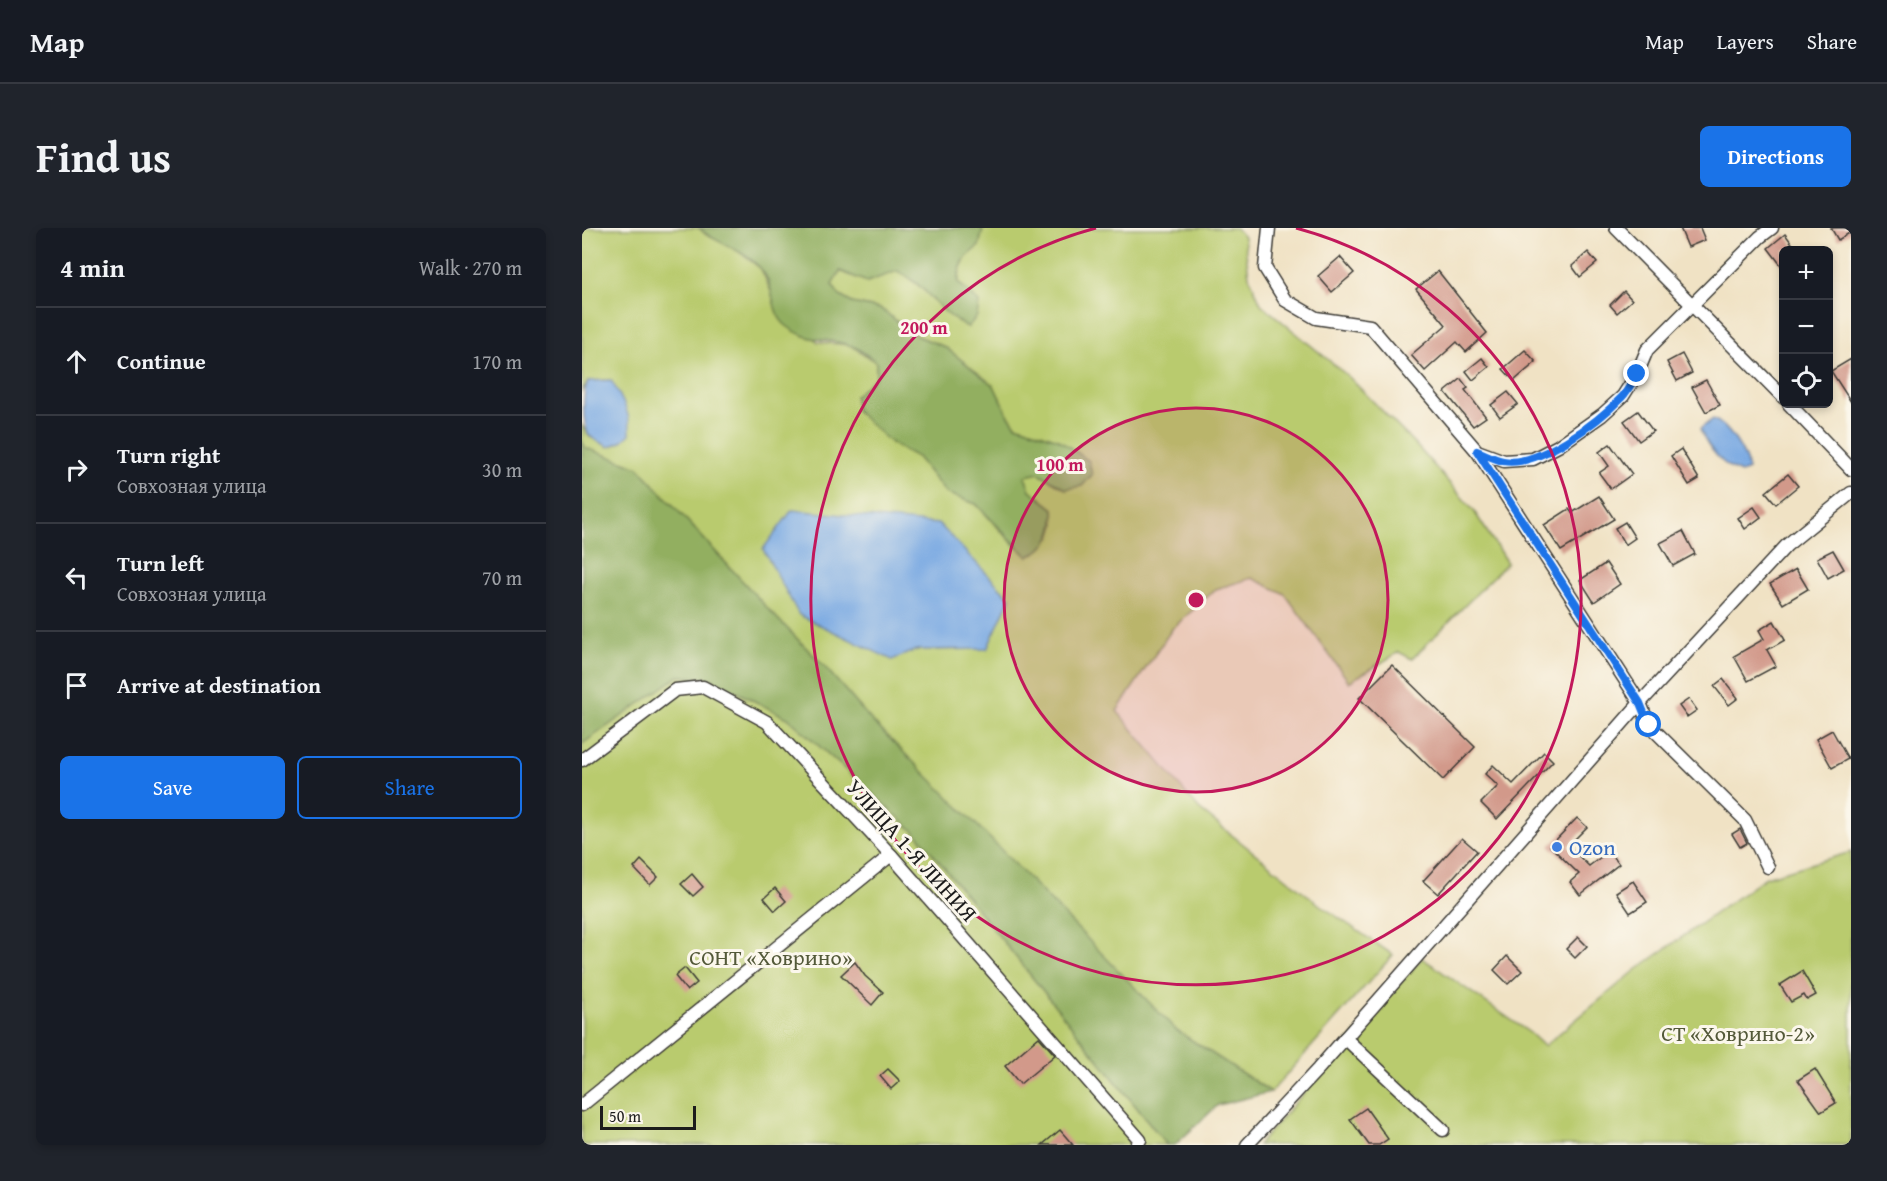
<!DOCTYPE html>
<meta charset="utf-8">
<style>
:root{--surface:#171b24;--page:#20242c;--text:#f1f3f6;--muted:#9ea1a6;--line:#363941;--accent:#1a73e8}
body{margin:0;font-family:"Gentium Book Plus",serif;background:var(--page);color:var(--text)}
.controls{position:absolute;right:18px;top:18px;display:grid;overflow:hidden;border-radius:9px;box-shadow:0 3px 9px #0003}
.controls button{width:54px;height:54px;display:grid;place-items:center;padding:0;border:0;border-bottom:2px solid var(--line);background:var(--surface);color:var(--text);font:30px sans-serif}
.scale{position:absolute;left:18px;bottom:15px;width:96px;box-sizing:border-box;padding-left:6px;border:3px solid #1c1c1c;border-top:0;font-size:16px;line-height:21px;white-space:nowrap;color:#1c1c1c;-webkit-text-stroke:4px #fbf7ec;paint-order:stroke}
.stop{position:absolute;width:18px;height:18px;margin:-14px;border:4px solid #1a73e8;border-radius:50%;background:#fff}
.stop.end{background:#1a73e8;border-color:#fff;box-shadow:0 2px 6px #0008}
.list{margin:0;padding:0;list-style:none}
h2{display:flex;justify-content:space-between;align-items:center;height:78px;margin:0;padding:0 24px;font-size:26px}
h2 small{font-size:20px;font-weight:400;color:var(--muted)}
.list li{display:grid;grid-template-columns:39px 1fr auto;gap:18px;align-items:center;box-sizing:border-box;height:108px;padding:0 24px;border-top:2px solid var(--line)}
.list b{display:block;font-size:22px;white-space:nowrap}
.list p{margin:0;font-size:20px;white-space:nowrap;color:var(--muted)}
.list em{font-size:20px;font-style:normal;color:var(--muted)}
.actions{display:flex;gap:12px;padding:18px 24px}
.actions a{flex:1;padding:14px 0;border:2px solid var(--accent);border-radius:9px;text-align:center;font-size:21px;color:var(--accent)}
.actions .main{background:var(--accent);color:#fff}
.icon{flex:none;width:33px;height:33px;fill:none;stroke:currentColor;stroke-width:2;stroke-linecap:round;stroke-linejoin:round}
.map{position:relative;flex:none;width:1269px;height:917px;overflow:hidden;border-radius:9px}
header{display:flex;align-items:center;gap:36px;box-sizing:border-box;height:84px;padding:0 30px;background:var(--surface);border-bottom:2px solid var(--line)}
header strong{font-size:28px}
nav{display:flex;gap:33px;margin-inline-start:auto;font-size:21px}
.intro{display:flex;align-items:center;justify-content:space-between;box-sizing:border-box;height:144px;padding:0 36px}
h1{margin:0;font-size:42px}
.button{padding:15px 27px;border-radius:9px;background:var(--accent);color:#fff;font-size:21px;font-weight:700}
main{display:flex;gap:36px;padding:0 36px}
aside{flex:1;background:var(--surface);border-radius:9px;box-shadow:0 3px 9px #0003}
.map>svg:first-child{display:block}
.green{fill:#b9cb6e;stroke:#6a7445;stroke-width:1.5;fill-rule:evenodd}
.forest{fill:#92af61;stroke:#57663e;stroke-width:1.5}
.water{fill:#78a8e2;stroke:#4a627f;stroke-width:1.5}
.building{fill:#d2998a}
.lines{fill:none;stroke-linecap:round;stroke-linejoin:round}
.minor-casing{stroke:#3c3a35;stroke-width:15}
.minor{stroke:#fff;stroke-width:12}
.route{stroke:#1a73e8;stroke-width:8}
.ring{fill:none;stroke:#c2185b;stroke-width:3}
.shop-dot{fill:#3f7fe0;stroke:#fbf7ec;stroke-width:2}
.labels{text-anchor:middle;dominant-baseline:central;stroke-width:6;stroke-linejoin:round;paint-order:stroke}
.shop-label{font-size:22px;fill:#366cbe;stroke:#fbf7ec;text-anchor:start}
.street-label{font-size:22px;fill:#1c1c1c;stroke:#fbf7ec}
.park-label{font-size:22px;fill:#535939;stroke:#fbf7ec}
.centre{fill:#c2185b;stroke:#fbf7ec;stroke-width:3}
.ring-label{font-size:18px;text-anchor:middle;font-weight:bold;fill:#c2185b;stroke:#fbf7ec;stroke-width:6;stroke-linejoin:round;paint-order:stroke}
</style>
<header>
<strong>Map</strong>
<nav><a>Map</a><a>Layers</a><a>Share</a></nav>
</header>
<div class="intro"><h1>Find us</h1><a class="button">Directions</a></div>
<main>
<aside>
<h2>4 min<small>Walk · 270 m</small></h2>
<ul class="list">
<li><svg class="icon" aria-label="ahead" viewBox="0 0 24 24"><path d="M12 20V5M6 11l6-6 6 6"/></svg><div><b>Continue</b></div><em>170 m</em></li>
<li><svg class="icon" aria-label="right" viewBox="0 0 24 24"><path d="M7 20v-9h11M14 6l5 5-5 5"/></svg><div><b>Turn right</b><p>Совхозная улица</p></div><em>30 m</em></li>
<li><svg class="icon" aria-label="left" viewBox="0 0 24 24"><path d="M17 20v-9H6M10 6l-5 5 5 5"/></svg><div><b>Turn left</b><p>Совхозная улица</p></div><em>70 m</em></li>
<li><svg class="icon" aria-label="arrive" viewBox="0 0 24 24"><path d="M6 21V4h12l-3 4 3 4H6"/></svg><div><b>Arrive at destination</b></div></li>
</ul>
<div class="actions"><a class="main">Save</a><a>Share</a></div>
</aside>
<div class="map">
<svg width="1269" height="917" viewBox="0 0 1269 917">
<rect width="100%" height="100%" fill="#fbf7ec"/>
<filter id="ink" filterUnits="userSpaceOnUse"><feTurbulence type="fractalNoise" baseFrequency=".0167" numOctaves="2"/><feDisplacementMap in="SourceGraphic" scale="12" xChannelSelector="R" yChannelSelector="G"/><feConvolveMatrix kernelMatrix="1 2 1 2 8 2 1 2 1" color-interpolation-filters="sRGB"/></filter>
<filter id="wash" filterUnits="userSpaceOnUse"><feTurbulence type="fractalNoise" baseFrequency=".008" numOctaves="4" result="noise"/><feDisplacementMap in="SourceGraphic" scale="24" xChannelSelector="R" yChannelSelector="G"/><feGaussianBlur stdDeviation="1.35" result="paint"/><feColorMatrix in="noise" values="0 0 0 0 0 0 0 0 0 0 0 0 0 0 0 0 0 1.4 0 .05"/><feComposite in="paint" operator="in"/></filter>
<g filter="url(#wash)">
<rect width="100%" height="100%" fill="#f0e2c4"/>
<g class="green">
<path d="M0 0H117L124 7 152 20 179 41 191 68 236 114 268 117 294 134V149L273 168 309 215 335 229 364 265 394 276 435 320 469 310 473 297 472 281 448 262 442 248 457 245 484 261 476 211 434 197 425 185 412 158 363 119 333 107 299 81 270 75 258 68 250 57 258 43 285 54 315 43C347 58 355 85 386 99 379 66 365 40 397 18L401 0H654L662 9 667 48 679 76 767 149 833 216 892 283 925 335 830 431 817 424 767 454 703 366 670 350 634 361 590 401 535 483 617 581 738 677 811 727 689 864 594 802 290 493 242 438 186 381 56 239 3 220 0 213V197L8 209 27 219 39 214 29 152 6 153 0 163ZM428 370 405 421 334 422Z"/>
<polygon points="96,448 129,451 206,490 335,606 585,917 0,917 0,516"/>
<polygon points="1269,624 1269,917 676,917 840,730 948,805 962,818 1054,742 1184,649"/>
</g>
<g class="forest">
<path d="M117 0H401L397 18C383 28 377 36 376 54L397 74 395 88 386 99C355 85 347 58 315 43L285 54 258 43 250 57 258 68 270 75 299 81 333 107 363 119 412 158 425 185 434 197 476 211 507 233 510 247 500 258 484 261 457 245 443 248 448 262 472 281C474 304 467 319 446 329L394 276 364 265 335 229 309 215 274 183 273 168 294 149V134C286 127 277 120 267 117 244 110 228 115 206 99 186 85 195 58 178 40 160 20 132 15 117 0Z"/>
<polygon points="0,213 4,220 56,239 186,381 242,438 290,493 396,598 594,802 689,864 636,877 593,917 585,917 335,606 206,490 129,451 97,448 0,516"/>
</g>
<g class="water">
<path d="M29 152C39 169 49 185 48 206L39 214 27 219C21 215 11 212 7 207 0 193 0 167 6 153Z"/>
<path d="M1131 191C1146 197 1165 226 1166 242L1159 245C1140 238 1126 220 1118 201Z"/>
<polygon points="210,282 357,296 428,370 405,421 334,422 310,432 217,387 181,321"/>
</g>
<g id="blocks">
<g class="building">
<polygon points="1098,0 1118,0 1123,12 1106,19"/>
<polygon points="1249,0 1269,0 1269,4 1256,12"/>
<polygon points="1203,6 1215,22 1202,22 1202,41 1186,20"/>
<polygon points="1006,24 1015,35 998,49 990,38"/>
<polygon points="758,29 772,45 750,64 736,48"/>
<polygon points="856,43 905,105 884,124 875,114 843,143 829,127 864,97 834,61"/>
<polygon points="1042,63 1050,72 1035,85 1028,77"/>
<polygon points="943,122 954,134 932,153 921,141"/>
<polygon points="1100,126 1110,145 1095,153 1085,134"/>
<polygon points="900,130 907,139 891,152 884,143"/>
<polygon points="1269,131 1269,174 1249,143"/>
<polygon points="879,151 886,160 883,162 904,189 891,198 863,164"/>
<polygon points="1124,152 1138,177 1124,184 1110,159"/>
<polygon points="926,164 936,176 918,189 909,177"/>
<polygon points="1056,183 1071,203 1057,213 1042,193"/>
<polygon points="1028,216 1050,246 1029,261 1017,245 1027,238 1017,224"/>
<polygon points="1099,221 1117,251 1107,257 1089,228"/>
<polygon points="1206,246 1216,258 1194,276 1184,264"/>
<polygon points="1017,268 1032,291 979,323 962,297 987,281 990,285"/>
<polygon points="1172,279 1179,289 1163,301 1156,290"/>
<polygon points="1043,294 1053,310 1043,317 1033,300"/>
<polygon points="1101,303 1113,326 1091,338 1078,315"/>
<polygon points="1251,322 1262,341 1246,350 1235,330"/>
<polygon points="1024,335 1038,356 1012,374 998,352"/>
<polygon points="1214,341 1226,361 1201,376 1188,356"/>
<polygon points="1192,393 1203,412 1185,422 1194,438 1166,453 1152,428 1182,411 1177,402"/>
<polygon points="810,437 893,519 861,552 777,470"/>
<polygon points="1141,451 1156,470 1147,477 1132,458"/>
<polygon points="1107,471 1115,482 1105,489 1097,478"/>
<polygon points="1250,502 1266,531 1250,540 1234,511"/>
<polygon points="962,524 971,533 915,591 899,575 916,558 903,546 911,537 931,556"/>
<polygon points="995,590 1005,599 986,618 1007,638 1027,623 1037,636 998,667 988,654 997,646 968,618"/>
<polygon points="1158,601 1165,615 1158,619 1150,606"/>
<polygon points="880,610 895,623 856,666 841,653"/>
<polygon points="59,632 76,649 68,657 52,640"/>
<polygon points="110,646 121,659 111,668 99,656"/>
<polygon points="1051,653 1065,674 1048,685 1034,664"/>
<polygon points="193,660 204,673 193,683 182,670"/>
<polygon points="996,709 1005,718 993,730 984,721"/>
<polygon points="925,728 940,743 926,756 912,742"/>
<polygon points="273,734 283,748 301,764 290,777 259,747"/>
<polygon points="103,740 115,755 105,763 93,748"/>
<polygon points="1220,743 1234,767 1225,772 1222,767 1209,774 1198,757"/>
<polygon points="457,809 473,827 438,856 423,838"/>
<polygon points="306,841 318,853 309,861 298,848"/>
<polygon points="1233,841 1254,875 1239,884 1216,852"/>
<polygon points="784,880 806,911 797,917 787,917 768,891"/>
<polygon points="478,902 491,917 460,917"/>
</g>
</g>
</g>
<g filter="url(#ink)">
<use href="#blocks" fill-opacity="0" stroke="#3c3a35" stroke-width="1.5"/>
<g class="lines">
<g class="minor-casing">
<g id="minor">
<polyline points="687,0 683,40 703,72 734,90 788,98 895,223 922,233 951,231 976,218 1020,187 1041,168 1055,146 1065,122 1178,9 1190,0"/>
<polyline points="1034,0 1202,170"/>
<polyline points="1207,176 1269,241"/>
<polyline points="895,223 1058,475 1067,497 1163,592 1186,639"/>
<polyline points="0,532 93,462 121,459 185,494 309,627 558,912 555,917"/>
<polyline points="763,810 861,902"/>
<polyline points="0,877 309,627"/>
<polyline points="665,917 736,841 1058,475 1205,317 1269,265"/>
</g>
</g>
<use href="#minor" class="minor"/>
</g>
</g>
<g class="lines" filter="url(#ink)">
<path class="route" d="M1055 146C1050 154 1046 163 1040 169 1016 194 956 240 921 233 912 231 903 226 895 223L1058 475 1067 497"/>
</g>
<circle cx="614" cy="372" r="192" fill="#c2185b" fill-opacity=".12"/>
<g class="ring">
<circle cx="614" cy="372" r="192"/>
<path d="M714 0A385 385 0 1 1 514 0"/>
</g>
<circle class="shop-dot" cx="975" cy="619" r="6"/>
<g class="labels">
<g class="shop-label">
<text x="987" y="619">Ozon</text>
</g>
<g class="street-label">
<text transform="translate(330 622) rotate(48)">УЛИЦА 1-Я ЛИНИЯ</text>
</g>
<g class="park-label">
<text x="189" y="729">СОНТ «Ховрино»</text>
<text x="1156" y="805">СТ «Ховрино-2»</text>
</g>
</g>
<circle cx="614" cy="372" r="9" class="centre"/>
<g class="ring-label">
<text x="342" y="106">200 m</text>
<text x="478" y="243">100 m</text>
</g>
</svg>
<div class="controls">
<button>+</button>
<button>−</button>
<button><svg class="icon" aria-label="locate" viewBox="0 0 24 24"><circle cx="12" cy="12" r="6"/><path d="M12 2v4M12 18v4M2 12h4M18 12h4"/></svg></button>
</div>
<div class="scale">50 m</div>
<div class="stop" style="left:1067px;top:497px"></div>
<div class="stop end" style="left:1055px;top:146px"></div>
</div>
</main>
